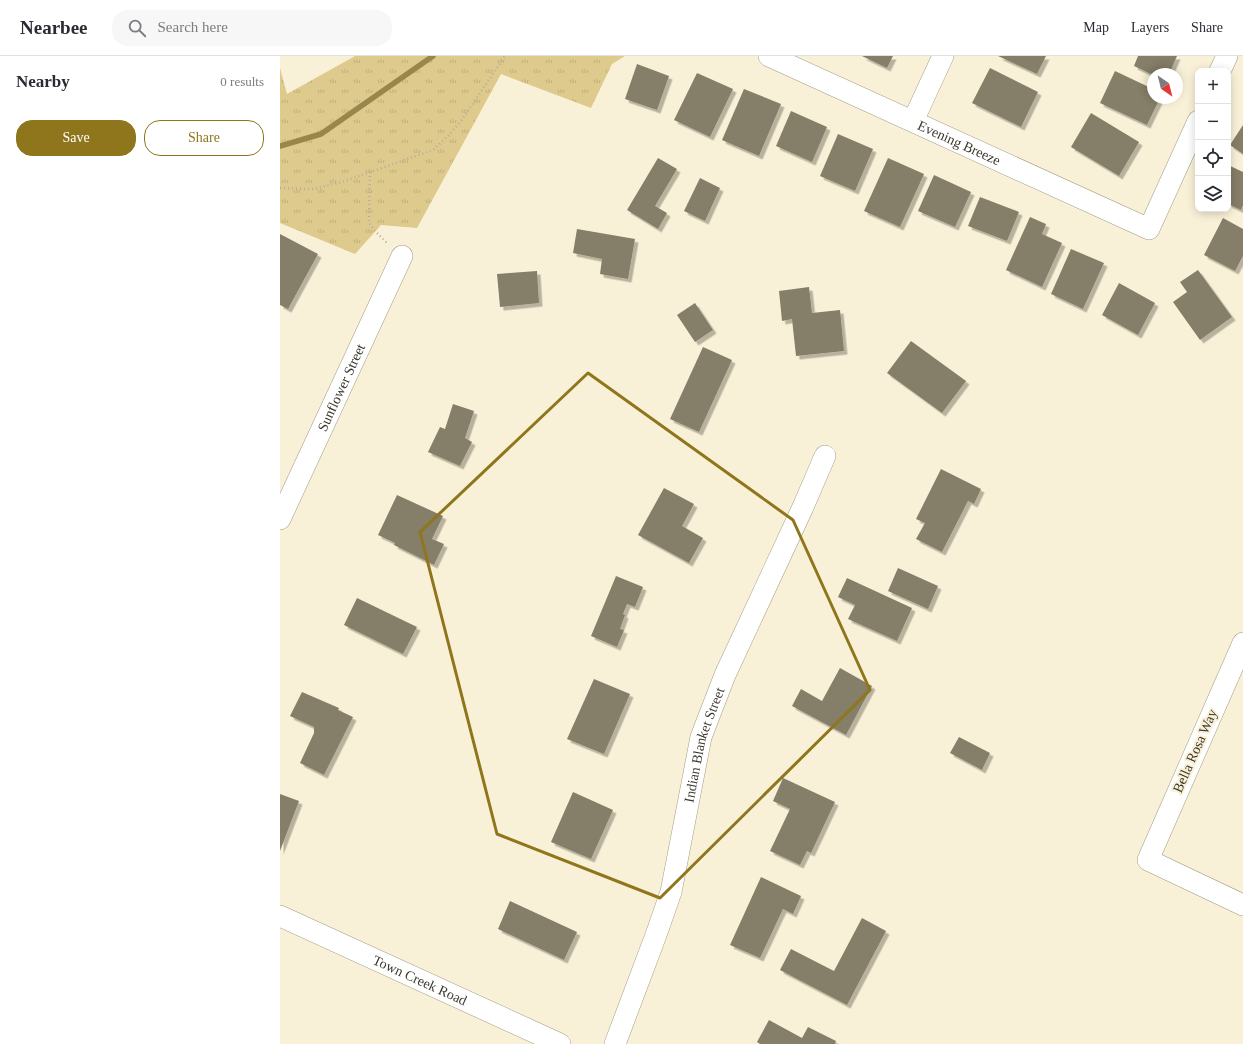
<!DOCTYPE html>
<meta charset="utf-8">
<style>
:root{--surface:#fff;--page:#f7f7f7;--text:#2b2b33;--muted:#7c7c81;--line:#e1e1e2;--accent:#8f761c}
body{margin:0;font-family:"Times New Roman",serif;background:var(--page);color:var(--text)}
.controls{position:absolute;right:12px;top:12px;display:grid;overflow:hidden;border-radius:8px;box-shadow:0 2px 10px #0003}
.controls button{width:36px;height:36px;display:grid;place-items:center;padding:0;border:0;border-bottom:1px solid var(--line);background:var(--surface);color:var(--text);font:20px sans-serif}
.compass{position:absolute;left:867px;top:12px;width:36px;height:36px;border-radius:50%;background:var(--surface);box-shadow:0 2px 10px #0003;rotate:145deg}
.list{margin:0;padding:0;list-style:none}
h2{display:flex;justify-content:space-between;align-items:center;height:52px;margin:0;padding:0 16px;font-size:17px}
h2 small{font-size:13px;font-weight:400;color:var(--muted)}
.actions{display:flex;gap:8px;padding:12px 16px}
.actions a{flex:1;padding:9px 0;border:1px solid var(--accent);border-radius:16px;text-align:center;font-size:14px;color:var(--accent)}
.actions .main{background:var(--accent);color:#fff}
.icon{flex:none;width:22px;height:22px;fill:none;stroke:currentColor;stroke-width:2;stroke-linecap:round;stroke-linejoin:round}
.map{position:relative;flex:none;width:963px;height:988px;overflow:hidden}
header{display:flex;align-items:center;gap:24px;box-sizing:border-box;height:56px;padding:0 20px;background:var(--surface);border-bottom:1px solid var(--line)}
header strong{font-size:19px}
nav{display:flex;gap:22px;margin-inline-start:auto;font-size:14px}
.search{width:280px;height:36px;background:var(--page);display:flex;align-items:center;gap:10px;box-sizing:border-box;padding:0 14px;border-radius:16px;color:var(--muted);font-size:15px}
main{display:flex}
aside{flex:1;background:var(--surface)}
.map>svg:first-child{display:block}
.grass{fill:url(#grass-tufts)}
.lines{fill:none;stroke-linecap:round;stroke-linejoin:round}
.stream{stroke:#98864a;stroke-width:5.5}
.building{fill:#857e67;filter:url(#shadow)}
.minor-casing{stroke:#a29b83;stroke-width:22}
.path{stroke:#b5af9b;stroke-width:2.5;stroke-dasharray:1 3;stroke-linecap:butt}
.minor{stroke:#fff;stroke-width:21}
.marked{fill:none;stroke:#8f761c;stroke-width:3;stroke-linejoin:round}
.labels{text-anchor:middle;dominant-baseline:central;stroke-width:4;stroke-linejoin:round;paint-order:stroke}
.street-label{font-size:14px;fill:#3c382e;stroke:#f9f1d7}
</style>
<header>
<strong>Nearbee</strong>
<div class="search"><svg class="icon" aria-label="search" viewBox="0 0 24 24"><circle cx="10" cy="10" r="6"/><path d="M15 15l6 6"/></svg>Search here</div>
<nav><a>Map</a><a>Layers</a><a>Share</a></nav>
</header>
<main>
<aside>
<h2>Nearby<small>0 results</small></h2>
<ul class="list">
</ul>
<div class="actions"><a class="main">Save</a><a>Share</a></div>
</aside>
<div class="map">
<svg width="963" height="988" viewBox="0 0 963 988">
<defs>
<pattern id="grass-tufts" width="24" height="20" patternUnits="userSpaceOnUse"><rect width="24" height="20" fill="#ddca8c"/><path d="M3 7l-1-3M5 7V3M7 7l1-3M15 17l-1-3M17 17v-4M19 17l1-3" fill="none" stroke="#bfae79"/></pattern>
<filter id="shadow"><feDropShadow dx="3.5" dy="3.5" stdDeviation="0" flood-color="#0004"/></filter>
</defs>
<rect width="100%" height="100%" fill="#f9f1d7"/>
<polygon class="grass" points="75,0 345,0 332,8 311,52 221,18 137,172 101,169 75,198 0,167 0,12 7,38"/>
<g class="lines">
<polyline class="stream" points="0,90 41,78 153,0"/>
</g>
<g class="building">
<polygon points="582,0 613,0 607,12"/>
<polygon points="718,0 766,0 757,18"/>
<polygon points="858,0 897,0 889,18 873,19 854,10"/>
<polygon points="357,8 389,20 377,54 345,43"/>
<polygon points="710,12 758,36 741,71 692,47"/>
<polygon points="835,15 873,33 873,42 880,42 867,69 820,47"/>
<polygon points="417,17 453,33 430,81 394,64"/>
<polygon points="464,33 501,48 479,100 442,84"/>
<polygon points="511,55 547,71 532,106 496,90"/>
<polygon points="811,57 859,86 839,120 791,91"/>
<polygon points="963,69 963,98 950,89"/>
<polygon points="558,78 593,93 575,135 540,120"/>
<polygon points="378,102 397,113 375,150 387,157 378,173 347,154"/>
<polygon points="608,102 644,118 620,171 584,155"/>
<polygon points="948,109 963,116 963,149 961,154 948,148"/>
<polygon points="654,119 691,136 675,171 638,155"/>
<polygon points="420,122 440,132 425,165 404,155"/>
<polygon points="700,141 739,156 727,185 688,170"/>
<polygon points="750,161 766,168 762,178 782,187 762,231 726,214"/>
<polygon points="943,162 963,173 963,200 955,215 924,199"/>
<polygon points="297,173 355,183 348,223 320,218 322,203 293,197"/>
<polygon points="0,178 38,198 8,253 0,249"/>
<polygon points="791,193 824,207 803,253 771,238"/>
<polygon points="918,214 952,261 920,284 893,246 907,236 900,226"/>
<polygon points="257,215 259,247 220,251 217,218"/>
<polygon points="839,227 875,247 858,279 822,259"/>
<polygon points="529,231 532,257 560,254 564,295 516,300 512,263 502,265 499,235"/>
<polygon points="415,247 433,274 415,286 397,259"/>
<polygon points="631,285 686,325 662,357 607,317"/>
<polygon points="423,291 452,304 419,376 390,363"/>
<polygon points="173,348 194,355 185,382 192,386 180,410 148,396 160,371 165,373"/>
<polygon points="661,413 701,433 694,448 688,445 662,496 636,483 645,467 636,463"/>
<polygon points="384,432 414,448 402,470 423,482 409,507 358,479"/>
<polygon points="117,439 163,460 152,483 164,488 154,509 114,489 115,487 98,479"/>
<polygon points="618,512 658,530 648,553 608,535"/>
<polygon points="336,520 363,531 355,551 347,548 343,558 345,559 340,573 344,574 337,591 311,580"/>
<polygon points="567,522 632,552 617,585 568,563 575,549 558,541"/>
<polygon points="77,542 137,571 123,598 64,569"/>
<polygon points="560,612 592,630 566,679 512,650 521,633 542,645"/>
<polygon points="314,623 350,638 324,698 287,683"/>
<polygon points="22,636 59,652 58,654 73,661 44,719 20,707 34,677 34,671 10,660"/>
<polygon points="679,681 710,697 702,714 670,697"/>
<polygon points="503,722 555,746 531,797 527,795 520,809 490,795 510,753 493,745"/>
<polygon points="293,736 333,754 311,803 271,786"/>
<polygon points="0,738 19,745 0,795"/>
<polygon points="481,821 521,840 513,858 503,853 480,902 450,889"/>
<polygon points="230,845 297,876 284,904 218,873"/>
<polygon points="582,862 606,875 567,949 500,914 511,893 554,915"/>
<polygon points="489,964 522,982 528,971 556,985 555,988 480,988 477,986"/>
</g>
<g class="lines">
<g class="minor-casing">
<g id="minor">
<path id="s1" d="M489 0 869 173 918 65"/>
<polyline points="940,15 947,0"/>
<polyline points="633,65 663,0"/>
<path id="s2" d="M0 463 122 200"/>
<polyline points="963,587 868,804 963,849"/>
<path id="s3" d="M0 860 280 988"/>
<path id="s4" d="M335 988 376 879 391 836 421 681 445 619 523 451 545 400"/>
</g>
</g>
<g class="path">
<polyline points="90,116 89,167 95,175 107,187"/>
<polyline points="0,132 34,133 65,125 153,94 168,80 181,65 225,0"/>
</g>
<use href="#minor" class="minor"/>
</g>
<path class="marked" d="M308 317 513 464 590 634 380 842 217 778 140 476Z"/>
<g class="labels">
<g class="street-label">
<text stroke="none"><textPath href="#s1" startOffset="209">Evening Breeze</textPath></text>
<text stroke="none"><textPath href="#s2" startOffset="145">Sunflower Street</textPath></text>
<text stroke="none"><textPath href="#s4" startOffset="313">Indian Blanket Street</textPath></text>
<text transform="translate(915 695) rotate(-66)">Bella Rosa Way</text>
<text stroke="none"><textPath href="#s3" startOffset="154">Town Creek Road</textPath></text>
</g>
</g>
</svg>
<div class="controls">
<button>+</button>
<button>−</button>
<button><svg class="icon" aria-label="locate" viewBox="0 0 24 24"><circle cx="12" cy="12" r="6"/><path d="M12 2v4M12 18v4M2 12h4M18 12h4"/></svg></button>
<button><svg class="icon" aria-label="layers" viewBox="0 0 24 24"><path d="M12 4l9 5-9 5-9-5zM3 14l9 5 9-5"/></svg></button>
</div>
<svg class="compass" viewBox="-18 -18 36 36"><path d="M0-13l5 13h-10z" fill="#e53935"/><path d="M0 13l5-13h-10z" fill="#7c7c81"/></svg>
</div>
</main>
